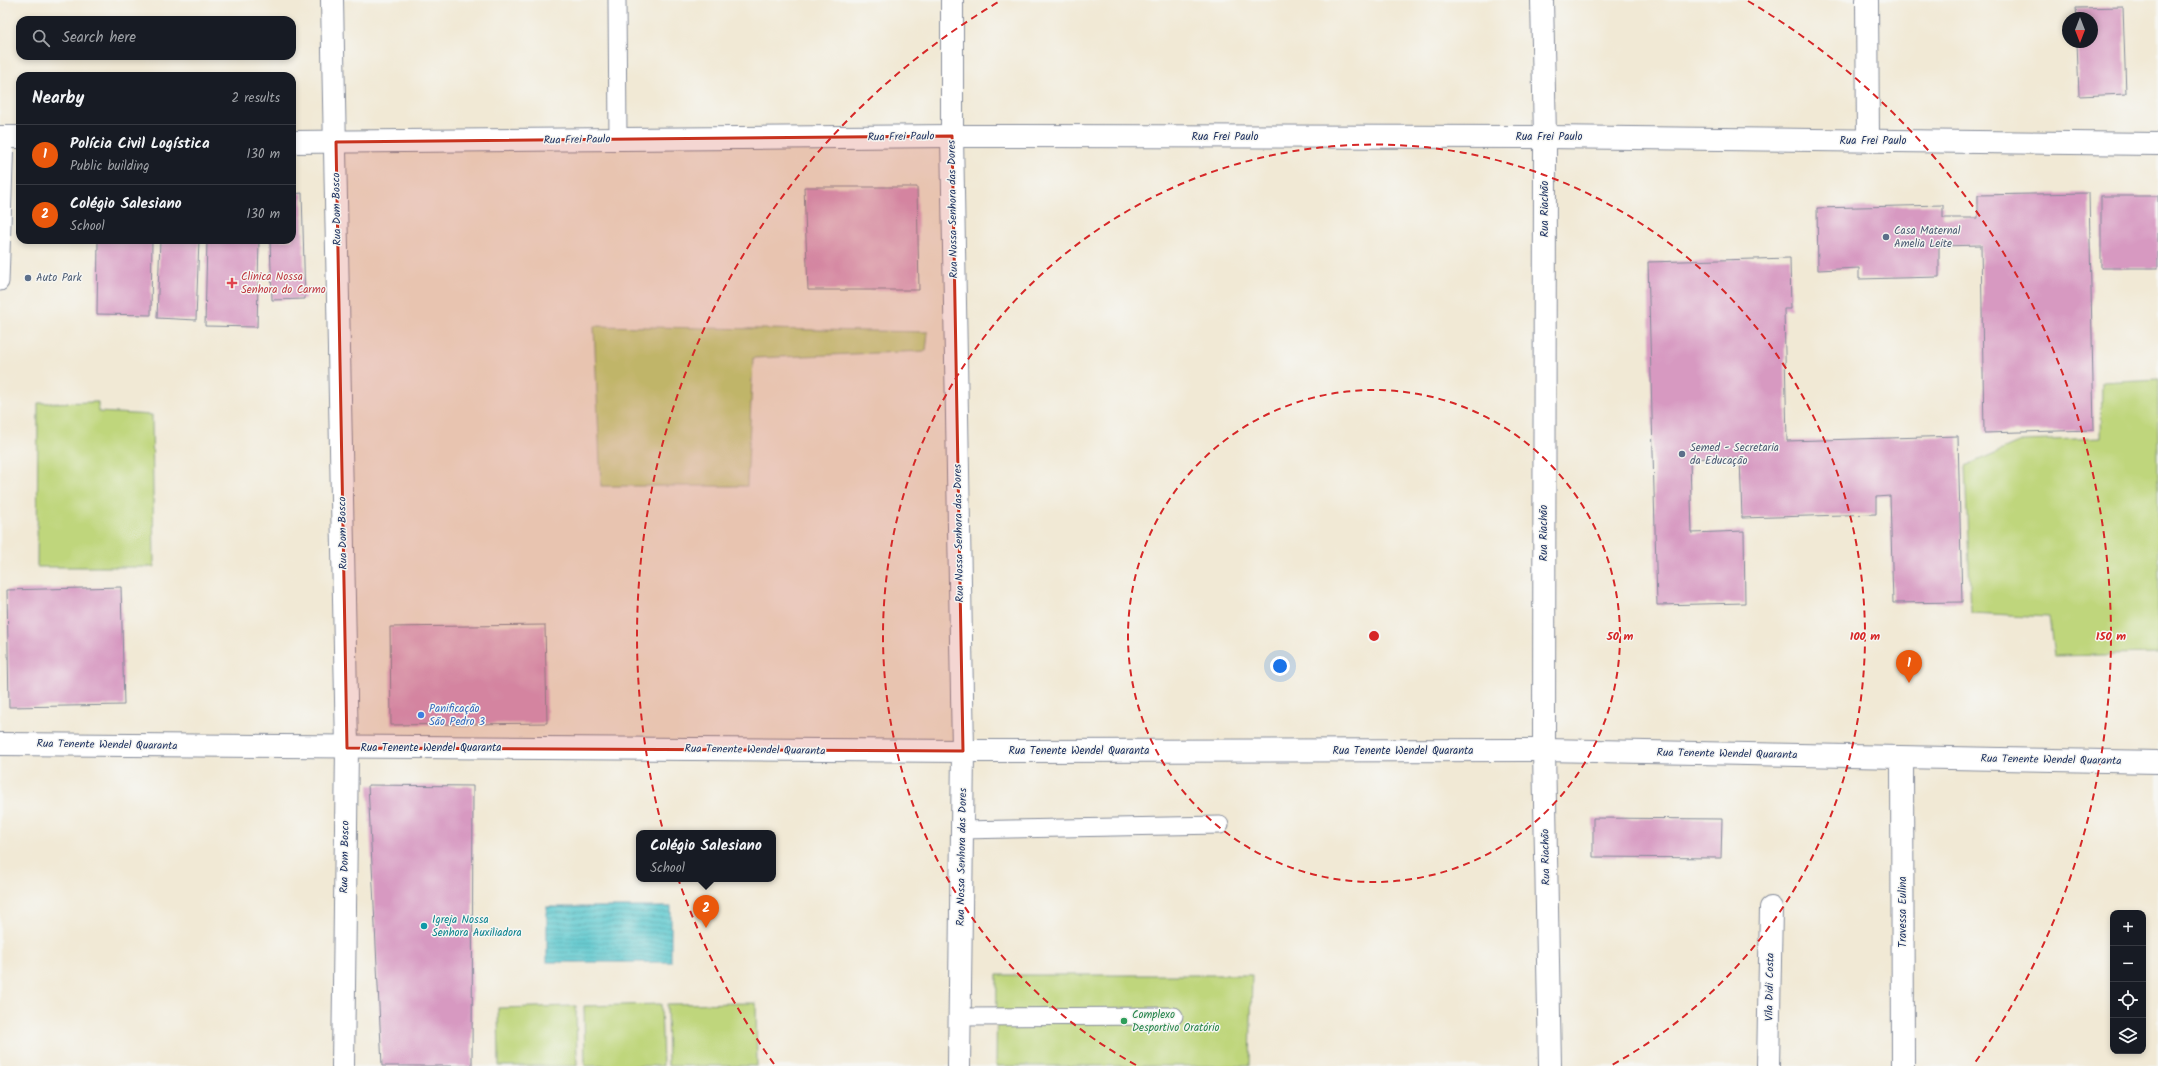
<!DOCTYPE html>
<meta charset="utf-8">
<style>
:root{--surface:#171b24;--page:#242831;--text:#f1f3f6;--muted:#9ea1a6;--line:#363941;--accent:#ea580c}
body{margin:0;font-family:Kalam,sans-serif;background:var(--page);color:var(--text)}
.controls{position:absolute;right:12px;bottom:12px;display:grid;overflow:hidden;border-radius:8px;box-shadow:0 2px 6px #0003}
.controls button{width:36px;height:36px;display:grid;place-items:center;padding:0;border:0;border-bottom:1px solid var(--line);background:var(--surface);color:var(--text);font:20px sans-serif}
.compass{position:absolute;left:2062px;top:12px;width:36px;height:36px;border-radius:50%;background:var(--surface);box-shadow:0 2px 6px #0003;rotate:180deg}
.you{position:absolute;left:1280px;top:666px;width:14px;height:14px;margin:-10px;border:3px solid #fff;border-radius:50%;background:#1a73e8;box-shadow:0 0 0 6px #1a73e833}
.badge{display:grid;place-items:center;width:26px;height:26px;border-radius:50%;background:var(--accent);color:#fff;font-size:13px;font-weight:700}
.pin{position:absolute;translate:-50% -33px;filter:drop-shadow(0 1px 2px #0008)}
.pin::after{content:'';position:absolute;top:21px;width:14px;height:12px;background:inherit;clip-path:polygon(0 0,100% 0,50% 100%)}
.popup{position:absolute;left:636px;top:830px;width:140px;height:52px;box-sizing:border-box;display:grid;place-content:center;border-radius:8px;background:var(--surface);filter:drop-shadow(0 1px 3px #0005);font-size:13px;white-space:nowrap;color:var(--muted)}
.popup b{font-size:15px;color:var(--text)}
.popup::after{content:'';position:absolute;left:50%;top:100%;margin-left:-8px;border:8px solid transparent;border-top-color:var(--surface)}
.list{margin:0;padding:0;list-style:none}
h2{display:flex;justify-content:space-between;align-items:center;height:52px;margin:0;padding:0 16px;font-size:17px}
h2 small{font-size:13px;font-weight:400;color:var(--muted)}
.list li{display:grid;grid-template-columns:26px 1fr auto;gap:12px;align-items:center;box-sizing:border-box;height:60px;padding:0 16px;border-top:1px solid var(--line)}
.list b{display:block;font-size:15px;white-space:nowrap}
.list p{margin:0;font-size:13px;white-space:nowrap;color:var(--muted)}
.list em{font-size:13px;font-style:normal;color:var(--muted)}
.icon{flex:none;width:22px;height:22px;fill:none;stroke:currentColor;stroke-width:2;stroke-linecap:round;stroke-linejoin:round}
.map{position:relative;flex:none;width:2158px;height:1066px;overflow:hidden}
.search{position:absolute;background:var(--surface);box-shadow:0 2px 6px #0003;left:16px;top:16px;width:280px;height:44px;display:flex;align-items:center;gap:10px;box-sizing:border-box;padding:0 14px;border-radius:12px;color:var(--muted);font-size:15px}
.panel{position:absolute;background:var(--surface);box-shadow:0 2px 6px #0003;left:16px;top:72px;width:280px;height:172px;border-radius:12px}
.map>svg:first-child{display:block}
.grass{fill:#bfd67b;stroke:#6d826c}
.water{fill:url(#water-rules);stroke:#3a7c96}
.building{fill:#d799c1}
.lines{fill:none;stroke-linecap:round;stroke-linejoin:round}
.service-casing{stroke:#868c9a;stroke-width:19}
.minor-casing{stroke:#868c9a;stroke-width:24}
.service{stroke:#fff;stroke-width:17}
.minor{stroke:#fff;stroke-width:22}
.marked{fill:#c8321e;fill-opacity:0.2;stroke:#c8321e;stroke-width:3;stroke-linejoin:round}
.ring{fill:none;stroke:#d62828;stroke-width:2;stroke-dasharray:7 5}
.service-dot{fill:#5c6f8a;stroke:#f6f6f2;stroke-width:1.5}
.health-dot{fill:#e0444e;stroke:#f6f6f2;stroke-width:1.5}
.shop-dot{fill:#3f7fe0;stroke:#f6f6f2;stroke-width:1.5}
.culture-dot{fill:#0f9aa8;stroke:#f6f6f2;stroke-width:1.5}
.leisure-dot{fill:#2e9e5b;stroke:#f6f6f2;stroke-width:1.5}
.labels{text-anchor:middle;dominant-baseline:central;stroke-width:3;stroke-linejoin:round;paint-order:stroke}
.street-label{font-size:11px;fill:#1b2f5e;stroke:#f6f6f2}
.service-label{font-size:11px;fill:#4e5e75;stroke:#f6f6f2;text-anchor:start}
.health-label{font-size:11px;fill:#be3a42;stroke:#f6f6f2;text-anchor:start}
.shop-label{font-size:11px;fill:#366cbe;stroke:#f6f6f2;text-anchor:start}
.culture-label{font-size:11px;fill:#0d838f;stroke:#f6f6f2;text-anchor:start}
.leisure-label{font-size:11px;fill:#27864d;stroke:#f6f6f2;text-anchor:start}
.centre{fill:#d62828;stroke:#f6f6f2;stroke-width:2}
.ring-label{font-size:12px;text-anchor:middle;font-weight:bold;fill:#d62828;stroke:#f6f6f2;stroke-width:3;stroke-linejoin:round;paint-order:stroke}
</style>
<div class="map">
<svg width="2158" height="1066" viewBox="0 0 2158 1066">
<defs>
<pattern id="water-rules" width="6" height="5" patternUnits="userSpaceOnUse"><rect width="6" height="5" fill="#5ac8ce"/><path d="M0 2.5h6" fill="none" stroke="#4aa3aa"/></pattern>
</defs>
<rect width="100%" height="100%" fill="#f6f6f2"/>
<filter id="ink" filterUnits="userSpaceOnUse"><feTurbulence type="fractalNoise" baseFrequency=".025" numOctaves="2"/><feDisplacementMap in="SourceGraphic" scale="8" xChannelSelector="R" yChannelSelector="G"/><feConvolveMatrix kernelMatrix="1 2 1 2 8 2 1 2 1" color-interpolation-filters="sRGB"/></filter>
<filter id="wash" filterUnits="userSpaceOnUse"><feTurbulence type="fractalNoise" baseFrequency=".012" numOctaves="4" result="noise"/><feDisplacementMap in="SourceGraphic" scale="16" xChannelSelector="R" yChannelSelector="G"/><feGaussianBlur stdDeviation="0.9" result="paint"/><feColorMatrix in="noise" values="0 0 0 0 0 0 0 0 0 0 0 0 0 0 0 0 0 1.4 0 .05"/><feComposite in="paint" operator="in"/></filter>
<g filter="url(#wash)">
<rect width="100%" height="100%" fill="#f1e9d5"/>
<g class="grass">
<polygon points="594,326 928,332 926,351 753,358 747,486 601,486"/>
<polygon points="2158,379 2158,654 2054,656 2049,617 1971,613 1965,466 2023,441 2101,438 2102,382"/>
<polygon points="98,402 98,412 152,415 154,567 37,567 38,403"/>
<polygon points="997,975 1252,975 1250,1066 996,1066"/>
<polygon points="756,1003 757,1066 668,1066 667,1004"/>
<polygon points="661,1004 663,1066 585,1066 584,1006"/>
<polygon points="576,1006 577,1066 499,1066 498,1008"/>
</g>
<rect class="water" x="547" y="907" width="124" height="55"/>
<g id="blocks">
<g class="building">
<polygon points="2123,7 2126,94 2079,96 2077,42 2092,42 2092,18 2077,18 2076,8"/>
<polygon points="804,187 917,187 919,290 808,290"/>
<polygon points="302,193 305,299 272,300 270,240 292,240 292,194"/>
<polygon points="2089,193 2094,430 1984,433 1981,245 1939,246 1939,277 1859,279 1859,268 1818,270 1817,208 1943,205 1943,218 1978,218 1978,195"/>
<rect x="2101" y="196" width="57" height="72"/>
<polygon points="98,240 152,240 151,315 97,314"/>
<polygon points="160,240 199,240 196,320 157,318"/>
<polygon points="207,240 259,240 257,327 205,326"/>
<polygon points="1790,258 1791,309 1784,309 1787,441 1958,436 1962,602 1893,603 1890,496 1876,497 1876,514 1742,518 1740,457 1690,459 1692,533 1744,531 1745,603 1657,605 1648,262"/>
<polygon points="121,587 124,705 9,707 7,590"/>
<polygon points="545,625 547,723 391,725 390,627"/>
<polygon points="368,785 473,786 472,1066 382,1066"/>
<polygon points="1593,818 1722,819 1721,858 1593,857"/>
</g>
</g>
</g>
<g filter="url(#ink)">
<use href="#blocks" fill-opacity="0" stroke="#868c9a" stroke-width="1"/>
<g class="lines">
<g class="service-casing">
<g id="service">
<polyline points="617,0 618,140"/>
<polyline points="0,282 5,137"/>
<polyline points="962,830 1220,825"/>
<polyline points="960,1017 1174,1016"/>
</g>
</g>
<g class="minor-casing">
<g id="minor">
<polyline points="332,0 347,748 343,1066"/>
<polyline points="952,0 952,136 963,751 959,1066"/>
<polyline points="1542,0 1545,137 1544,750 1550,1066"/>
<polyline points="1867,0 1868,140"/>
<polyline points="0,137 20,137"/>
<polyline points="292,142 952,136 1545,137 2158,144"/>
<polyline points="0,744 963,751 1544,750 2158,762"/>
<polyline points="1902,758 1903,1066"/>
<polyline points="1768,1066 1771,908"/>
</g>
</g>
<use href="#service" class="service"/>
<use href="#minor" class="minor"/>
</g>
</g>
<path class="marked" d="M952 136 963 751 347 748 336 142Z"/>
<g class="ring">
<circle cx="1374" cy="636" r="246"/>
<path d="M1136 1065A491 491 0 1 1 1612 1065"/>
<path d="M774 1064A737 737 0 0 1 1000 1M1748 1A737 737 0 0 1 1974 1064"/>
</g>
<g class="service-dot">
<circle cx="1886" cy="237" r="4"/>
<circle cx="28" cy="278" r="4"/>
<circle cx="1682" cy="454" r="4"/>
</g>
<path class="health-dot" d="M230 277h4v4h4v4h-4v4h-4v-4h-4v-4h4z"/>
<circle class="shop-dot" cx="421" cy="715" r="4"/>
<circle class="culture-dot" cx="424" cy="926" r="4"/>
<circle class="leisure-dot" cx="1124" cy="1021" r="4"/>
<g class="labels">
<g class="street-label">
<text transform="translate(901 137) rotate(-1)">Rua Frei Paulo</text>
<text x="1225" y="137">Rua Frei Paulo</text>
<text x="1549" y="137">Rua Frei Paulo</text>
<text transform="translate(577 140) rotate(-1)">Rua Frei Paulo</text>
<text x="1873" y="141">Rua Frei Paulo</text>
<text transform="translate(337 209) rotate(-91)">Rua Dom Bosco</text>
<text transform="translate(953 209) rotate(-91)">Rua Nossa Senhora das Dores</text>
<text transform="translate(1545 209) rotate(-90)">Rua Riachão</text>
<text transform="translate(343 533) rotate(-91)">Rua Dom Bosco</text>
<text transform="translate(959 533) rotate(-91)">Rua Nossa Senhora das Dores</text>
<text transform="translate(1544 533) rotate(-90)">Rua Riachão</text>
<text transform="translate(107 745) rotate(1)">Rua Tenente Wendel Quaranta</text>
<text x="431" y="748">Rua Tenente Wendel Quaranta</text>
<text transform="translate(755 750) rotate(1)">Rua Tenente Wendel Quaranta</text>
<text x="1079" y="751">Rua Tenente Wendel Quaranta</text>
<text x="1403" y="751">Rua Tenente Wendel Quaranta</text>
<text transform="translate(1727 754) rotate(1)">Rua Tenente Wendel Quaranta</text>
<text transform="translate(2051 760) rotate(1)">Rua Tenente Wendel Quaranta</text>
<text transform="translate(345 857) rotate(-89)">Rua Dom Bosco</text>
<text transform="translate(962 857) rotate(-89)">Rua Nossa Senhora das Dores</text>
<text transform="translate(1546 857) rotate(-91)">Rua Riachão</text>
<text transform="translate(1903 912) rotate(-90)">Travessa Eulina</text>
<text transform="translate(1770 987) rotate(-89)">Vila Didi Costa</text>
</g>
<g class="service-label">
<text x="1894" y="231">Casa Maternal<tspan x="1894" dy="13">Amelia Leite</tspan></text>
<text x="36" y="278">Auto Park</text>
<text x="1690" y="448">Semed - Secretaria<tspan x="1690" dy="13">da Educação</tspan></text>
</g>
<g class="health-label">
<text x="241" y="277">Clinica Nossa<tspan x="241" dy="13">Senhora do Carmo</tspan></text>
</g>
<g class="shop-label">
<text x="429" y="709">Panificação<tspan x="429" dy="13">São Pedro 3</tspan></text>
</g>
<g class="culture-label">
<text x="432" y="920">Igreja Nossa<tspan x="432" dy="13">Senhora Auxiliadora</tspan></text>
</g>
<g class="leisure-label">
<text x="1132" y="1015">Complexo<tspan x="1132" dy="13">Desportivo Oratório</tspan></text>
</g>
</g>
<circle cx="1374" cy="636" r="6" class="centre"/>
<g class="ring-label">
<text x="1620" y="640">50 m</text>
<text x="1865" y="640">100 m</text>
<text x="2111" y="640">150 m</text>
</g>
</svg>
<div class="controls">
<button>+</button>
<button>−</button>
<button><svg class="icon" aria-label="locate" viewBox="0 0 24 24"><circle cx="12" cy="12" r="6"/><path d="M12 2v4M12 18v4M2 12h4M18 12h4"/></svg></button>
<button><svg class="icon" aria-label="layers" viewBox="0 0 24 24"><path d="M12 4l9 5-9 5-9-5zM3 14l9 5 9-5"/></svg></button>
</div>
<svg class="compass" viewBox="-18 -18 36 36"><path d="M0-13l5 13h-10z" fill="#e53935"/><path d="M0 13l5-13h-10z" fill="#9ea1a6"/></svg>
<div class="you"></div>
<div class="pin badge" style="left:1909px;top:683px">1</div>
<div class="pin badge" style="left:706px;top:928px">2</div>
<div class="popup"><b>Colégio Salesiano</b>School</div>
<div class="search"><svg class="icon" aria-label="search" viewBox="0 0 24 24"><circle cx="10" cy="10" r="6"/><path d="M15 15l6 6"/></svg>Search here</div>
<section class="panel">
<h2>Nearby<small>2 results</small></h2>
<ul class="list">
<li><span class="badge">1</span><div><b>Polícia Civil Logística</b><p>Public building</p></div><em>130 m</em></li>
<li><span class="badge">2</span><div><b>Colégio Salesiano</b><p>School</p></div><em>130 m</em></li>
</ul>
</section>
</div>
